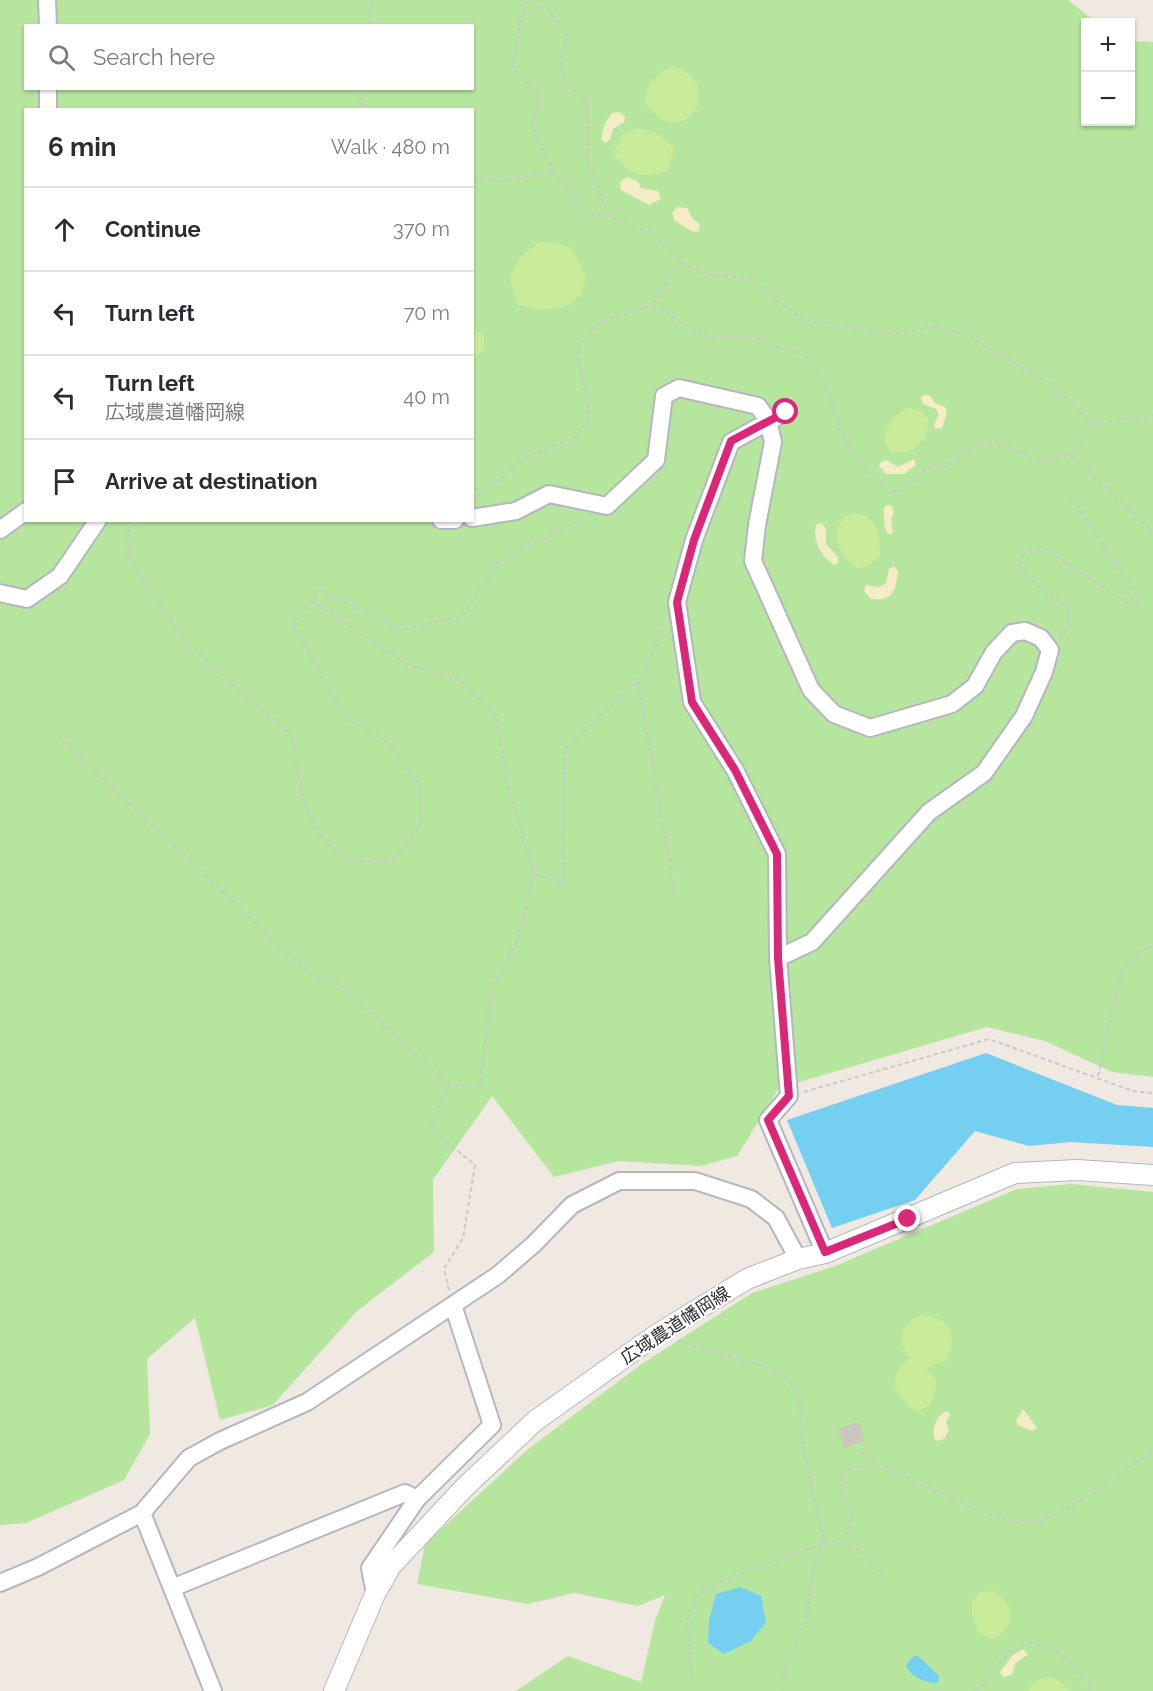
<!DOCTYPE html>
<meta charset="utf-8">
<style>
:root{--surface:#fff;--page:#f7f7f7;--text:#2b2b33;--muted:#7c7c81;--line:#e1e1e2}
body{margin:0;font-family:Raleway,"Noto Sans JP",sans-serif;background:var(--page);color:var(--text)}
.controls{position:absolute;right:18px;top:18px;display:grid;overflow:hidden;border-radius:0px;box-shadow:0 2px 4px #0004}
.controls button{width:54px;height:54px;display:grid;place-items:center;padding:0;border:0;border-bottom:2px solid var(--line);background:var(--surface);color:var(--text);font:30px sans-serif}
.stop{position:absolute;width:18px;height:18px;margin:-14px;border:4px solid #db2777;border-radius:50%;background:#fff}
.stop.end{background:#db2777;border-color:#fff;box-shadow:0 2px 6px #0008}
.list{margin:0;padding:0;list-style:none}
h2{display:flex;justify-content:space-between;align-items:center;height:78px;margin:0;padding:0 24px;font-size:26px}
h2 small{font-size:20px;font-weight:400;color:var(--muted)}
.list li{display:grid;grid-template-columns:39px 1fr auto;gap:18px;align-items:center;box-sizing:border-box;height:84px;padding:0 24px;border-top:2px solid var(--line)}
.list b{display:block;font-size:22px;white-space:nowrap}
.list p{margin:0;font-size:20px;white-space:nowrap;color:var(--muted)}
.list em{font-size:20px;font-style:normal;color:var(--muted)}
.icon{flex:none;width:33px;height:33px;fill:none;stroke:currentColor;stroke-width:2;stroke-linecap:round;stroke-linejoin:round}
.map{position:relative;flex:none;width:1153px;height:1691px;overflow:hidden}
.search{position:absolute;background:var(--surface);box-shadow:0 2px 4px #0004;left:24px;top:24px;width:450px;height:66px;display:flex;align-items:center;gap:15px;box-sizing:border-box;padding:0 21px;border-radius:0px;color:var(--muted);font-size:22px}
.panel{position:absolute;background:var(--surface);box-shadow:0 2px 4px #0004;left:24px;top:108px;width:450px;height:414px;border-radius:0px}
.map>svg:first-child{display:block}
.green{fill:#b6e59e;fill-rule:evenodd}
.sand{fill:#f3ecc5}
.pitch{fill:#c9ec9a}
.water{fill:#75cff0}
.building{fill:#cbc7bf;stroke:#cbc5ba;stroke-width:1.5}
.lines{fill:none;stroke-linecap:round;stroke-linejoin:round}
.minor-casing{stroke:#b4b7c1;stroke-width:20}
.tertiary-casing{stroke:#b4b7c1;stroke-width:22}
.path{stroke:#c9c9c9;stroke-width:2;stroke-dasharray:4.5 3;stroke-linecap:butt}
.minor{stroke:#fff;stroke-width:16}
.tertiary{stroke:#fff;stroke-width:20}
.route{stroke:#db2777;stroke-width:8}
.labels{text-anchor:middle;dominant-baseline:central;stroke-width:4.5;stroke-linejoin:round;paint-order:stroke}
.street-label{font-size:18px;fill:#2e2e2e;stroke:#fff}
</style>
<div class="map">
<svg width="1153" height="1691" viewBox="0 0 1153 1691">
<rect width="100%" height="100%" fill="#efe9e1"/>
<g class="green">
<path d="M0 0H1068L1096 22H1086V122H1130L1131 41 1153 42V1077L1112 1072 1045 1041 987 1027 779 1088 737 1156 701 1166 619 1161 554 1177 492 1096 433 1180 434 1252 357 1311 273 1405 220 1420 195 1318 147 1359 150 1434 124 1480 26 1523 0 1525ZM26 26H472V88H26ZM26 110H472V520H26Z"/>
<polygon points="1071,1184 1153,1192 1153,1691 516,1691 568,1656 641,1682 655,1621 665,1595 638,1606 575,1593 528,1604 417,1584 425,1544 527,1450 643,1363 752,1293 835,1266 1017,1189"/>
</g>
<g class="sand">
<polygon points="619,112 625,117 624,122 613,129 610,140 605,143 601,139 605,123 612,113"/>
<polygon points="627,177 637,181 641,188 658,191 661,199 649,205 621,190 620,182"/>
<polygon points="677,207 687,208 693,219 700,224 699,231 693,232 675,221 672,213"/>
<polygon points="924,395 930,395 935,403 945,407 947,413 942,428 935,429 934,424 939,415 936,409 923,404 921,398"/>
<polygon points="914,459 916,465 904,474 886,474 879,466 881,462 887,460 898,467"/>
<path d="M891 505 894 512 891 520 893 533 888 534 884 527C886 520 882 513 885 506Z"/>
<path d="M822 523 826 529V544L838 557V563L835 565C823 560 810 537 817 524Z"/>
<path d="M894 566 898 571C896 590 893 602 871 599L864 591 866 585 879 587 886 583 889 569Z"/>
<polygon points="1023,1409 1037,1428 1032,1431 1018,1425 1016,1421"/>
<path d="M946 1411 950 1413 946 1423 949 1430 945 1438 939 1441 934 1439C932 1427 936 1417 946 1411Z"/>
<polygon points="1023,1649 1028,1654 1015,1664 1012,1675 1003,1677 1000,1672 1013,1655"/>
</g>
<g class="pitch">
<path d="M673 66C731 85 679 158 644 101 649 80 655 75 673 66Z"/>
<path d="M637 128 655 132 675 148 667 172C640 177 630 177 614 153L621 136Z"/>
<path d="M541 242C574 242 573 249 586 277 584 282 583 291 580 295 566 314 537 310 518 305L509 277 523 254Z"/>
<polygon points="472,326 484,336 484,349 473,359"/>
<path d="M909 408 921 411 929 421C926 445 914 454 891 452L884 441C888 424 893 414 909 408Z"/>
<path d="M851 513C877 512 880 535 880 556L869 566 855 568 843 555 835 536 842 519Z"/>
<path d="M922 1314 941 1320 951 1331 952 1347 946 1360 926 1369 936 1380C936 1397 933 1405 917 1412 895 1397 884 1375 911 1358 895 1340 900 1324 922 1314Z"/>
<path d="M992 1591C1016 1604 1019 1627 992 1639L979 1633 972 1615V1602L980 1592Z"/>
<polygon points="1045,1677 1058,1680 1070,1691 1028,1691 1032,1684"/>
</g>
<g class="water">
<polygon points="986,1053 1117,1105 1153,1108 1153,1147 1071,1142 1029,1146 975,1131 915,1200 832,1228 787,1120"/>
<polygon points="740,1587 761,1596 766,1622 751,1641 724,1654 708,1643 709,1621 716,1594"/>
<path d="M917 1655 939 1676 938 1683C925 1683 912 1678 906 1666L911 1658Z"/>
</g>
<polygon class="building" points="858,1423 864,1440 845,1447 839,1430"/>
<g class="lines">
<g class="minor-casing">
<g id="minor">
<polyline points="47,0 48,26"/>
<polyline points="48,110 48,88"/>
<polyline points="786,412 731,442 694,540 677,602 692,702 735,770 777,854 778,958 789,1096 768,1120 825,1253"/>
<polyline points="472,518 516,511 549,494 607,506 656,460 664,396 679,388 758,406 768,420 773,442 757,525 753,561 811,690 834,714 870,728 952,704 975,686 994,652 1012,633 1025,631 1041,638 1050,650 1044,672 1024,716 984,773 929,812 812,942 778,958"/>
<polyline points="441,520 455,520"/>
<polyline points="0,530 26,511"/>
<polyline points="0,593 27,599 60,576 98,520"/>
<polyline points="142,1513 213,1691"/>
<polyline points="0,1583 38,1567 142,1513 189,1458 220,1441 307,1402 498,1275 534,1244 572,1205 619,1181 695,1181 751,1199 776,1218 798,1259"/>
<polyline points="172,1588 405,1493 417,1499"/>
<polyline points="375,1594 370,1568 417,1499 492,1425 453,1305"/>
</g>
</g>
<g class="tertiary-casing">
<polyline id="tertiary" points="334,1691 375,1594 391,1566 465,1487 535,1421 656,1335 747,1279 798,1259 825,1253 1015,1173 1077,1170 1153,1175"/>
</g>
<g class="path">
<polyline points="529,0 521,17 513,69 540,96 532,126 553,172 587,214 610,216 654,234 680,262"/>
<path d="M521 17 545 6 567 34C558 67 556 79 587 101V162L610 216"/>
<polyline points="368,26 373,0"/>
<polyline points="357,88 364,110"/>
<polyline points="472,177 501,181 553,172"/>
<polyline points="652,304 680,262 702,273 749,278 801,319 890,334 934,327 970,337 1049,383 1094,424"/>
<polyline points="1069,454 1094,424 1153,415"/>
<path d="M472 501 530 455 578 436 589 416 577 350 597 323 652 305 706 336 759 338 769 347C830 348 824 396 844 437 856 461 872 475 893 492L904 489 927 467H942L957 461 975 444 996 441 1035 461 1069 454 1153 532"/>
<path d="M129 520 128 556 186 643 292 736C298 779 304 841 352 859 364 863 382 860 394 860L421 826 419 785 389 743 346 718 293 624 321 589 401 630 463 616 496 564 586 517"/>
<polyline points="311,601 410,666 458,679 496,714 506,778 534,874"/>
<polyline points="1059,639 1070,626 1067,608 1025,575 1017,561 1027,551 1047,550 1136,609 1141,601 1071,497"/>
<polyline points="638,681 675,894"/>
<polyline points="58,736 313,977 342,985 449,1086"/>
<polyline points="1098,1076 1121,972 1147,947 1153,946"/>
<polyline points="804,1092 989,1039 1133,1091 1153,1093"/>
<polyline points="449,1290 444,1269 463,1238 475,1165 433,1131 432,1120 449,1086 480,1086 491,991 516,943 534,874 563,882 564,750 638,681 665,627"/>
<polyline points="678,1341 766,1367 789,1380 799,1400 804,1453 824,1543 814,1563 807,1615 785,1671 782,1691"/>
<polyline points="862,1452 878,1468"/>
<polyline points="842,1541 861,1551 883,1576"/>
<polyline points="692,1679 687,1620 698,1593 727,1579 824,1543 842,1541 854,1515 843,1495 840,1477 852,1467 878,1468 905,1477 968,1506 1014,1522 1042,1521 1097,1491 1153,1450"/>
<path d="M973 1691 982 1685 1001 1661 1024 1642C1061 1646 1073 1662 1092 1691"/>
</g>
<use href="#minor" class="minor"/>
<use href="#tertiary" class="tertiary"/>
</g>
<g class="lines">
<polyline class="route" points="786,412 731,441 694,540 677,602 692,702 735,770 777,854 778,958 789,1096 768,1120 825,1252 908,1219"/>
</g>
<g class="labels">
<g class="street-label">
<text transform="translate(675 1325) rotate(-33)">広域農道幡岡線</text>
</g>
</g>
</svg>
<div class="controls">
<button>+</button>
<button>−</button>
</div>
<div class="stop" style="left:786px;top:412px"></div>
<div class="stop end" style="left:908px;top:1219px"></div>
<div class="search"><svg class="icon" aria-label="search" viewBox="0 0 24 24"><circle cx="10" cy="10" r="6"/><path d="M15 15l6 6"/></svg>Search here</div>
<section class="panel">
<h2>6 min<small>Walk · 480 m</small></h2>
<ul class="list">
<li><svg class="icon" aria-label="ahead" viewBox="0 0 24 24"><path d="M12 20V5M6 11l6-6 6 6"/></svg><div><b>Continue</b></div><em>370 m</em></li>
<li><svg class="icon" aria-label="left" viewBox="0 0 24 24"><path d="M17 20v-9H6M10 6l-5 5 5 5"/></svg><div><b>Turn left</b></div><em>70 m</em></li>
<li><svg class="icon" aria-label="left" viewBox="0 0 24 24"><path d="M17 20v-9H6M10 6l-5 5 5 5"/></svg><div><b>Turn left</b><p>広域農道幡岡線</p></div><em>40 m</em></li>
<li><svg class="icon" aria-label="arrive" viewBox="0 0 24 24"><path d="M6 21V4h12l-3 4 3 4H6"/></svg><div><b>Arrive at destination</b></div></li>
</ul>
</section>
</div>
